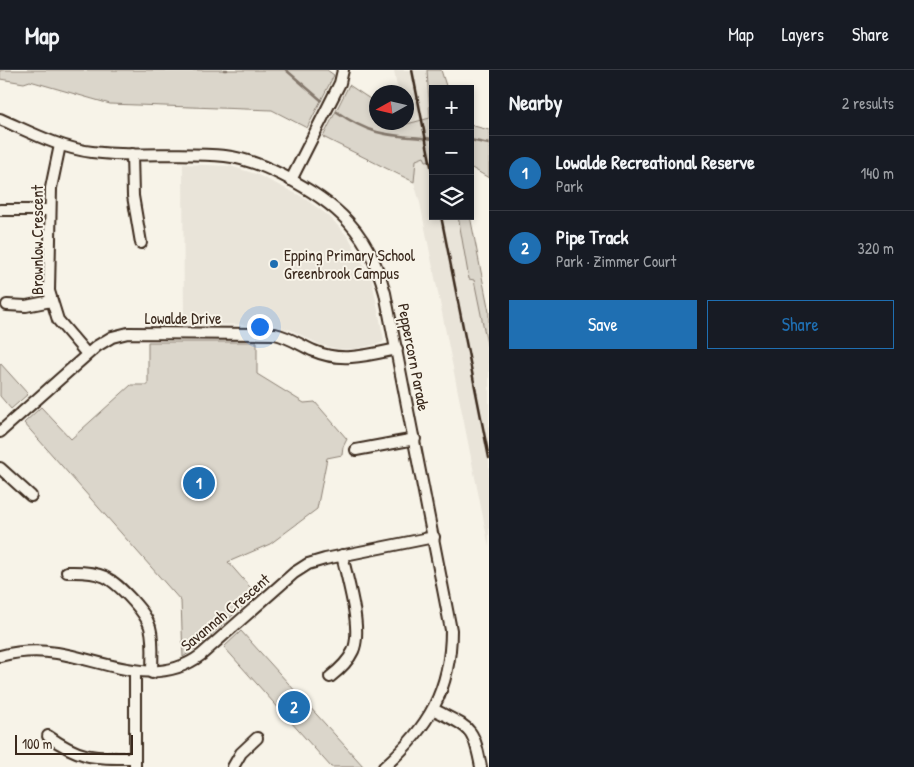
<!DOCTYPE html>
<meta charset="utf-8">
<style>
:root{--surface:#171b24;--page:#20242c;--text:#f1f3f6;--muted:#9ea1a6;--line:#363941;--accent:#1f6fb2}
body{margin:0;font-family:"Patrick Hand",sans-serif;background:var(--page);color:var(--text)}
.controls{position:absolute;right:15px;top:15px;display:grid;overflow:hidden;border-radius:0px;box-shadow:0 2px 8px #0003}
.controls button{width:45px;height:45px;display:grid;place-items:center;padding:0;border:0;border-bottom:1px solid var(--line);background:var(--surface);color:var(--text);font:25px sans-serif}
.compass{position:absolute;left:369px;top:15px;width:45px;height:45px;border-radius:50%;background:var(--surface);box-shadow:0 2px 8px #0003;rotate:262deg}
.scale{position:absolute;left:15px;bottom:12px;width:118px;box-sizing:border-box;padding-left:5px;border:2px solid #3b2a1e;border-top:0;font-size:14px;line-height:18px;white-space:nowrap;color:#3b2a1e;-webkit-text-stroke:4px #f7f3e8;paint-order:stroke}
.you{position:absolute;left:259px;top:256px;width:18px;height:18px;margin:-12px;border:4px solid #fff;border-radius:50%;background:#1a73e8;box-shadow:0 0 0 8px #1a73e833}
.badge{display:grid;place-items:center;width:32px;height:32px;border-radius:50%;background:var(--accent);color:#fff;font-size:16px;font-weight:700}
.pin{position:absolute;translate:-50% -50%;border:2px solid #fff;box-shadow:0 1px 5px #0006}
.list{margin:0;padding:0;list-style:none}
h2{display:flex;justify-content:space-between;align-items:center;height:65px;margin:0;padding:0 20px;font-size:21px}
h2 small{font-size:16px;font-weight:400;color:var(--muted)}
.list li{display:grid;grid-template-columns:32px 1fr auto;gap:15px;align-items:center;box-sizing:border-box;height:75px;padding:0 20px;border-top:1px solid var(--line)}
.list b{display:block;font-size:19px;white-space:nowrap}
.list p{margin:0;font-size:16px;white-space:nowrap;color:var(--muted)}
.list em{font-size:16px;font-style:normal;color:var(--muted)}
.actions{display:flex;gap:10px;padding:15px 20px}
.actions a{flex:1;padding:11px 0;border:1px solid var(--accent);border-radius:0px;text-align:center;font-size:18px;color:var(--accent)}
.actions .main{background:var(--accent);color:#fff}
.icon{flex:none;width:28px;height:28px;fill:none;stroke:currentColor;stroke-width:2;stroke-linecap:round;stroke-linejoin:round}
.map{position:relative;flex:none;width:489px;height:697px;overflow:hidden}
header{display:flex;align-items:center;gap:30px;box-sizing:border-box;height:70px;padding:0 25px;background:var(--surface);border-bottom:1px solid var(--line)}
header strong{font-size:24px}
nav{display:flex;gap:28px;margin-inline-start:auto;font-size:18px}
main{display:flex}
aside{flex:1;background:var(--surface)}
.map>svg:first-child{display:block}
.built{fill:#e9e4d9}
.green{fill:#dbd6cb;stroke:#8b8074}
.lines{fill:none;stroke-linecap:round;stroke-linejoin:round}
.stream{stroke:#84786c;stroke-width:2.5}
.minor-casing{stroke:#3b2a1e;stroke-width:14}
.minor{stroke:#f7f3e8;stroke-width:10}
.rail{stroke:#3b2a1e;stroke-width:2.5}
.poi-dot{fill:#1f6fb2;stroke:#f7f3e8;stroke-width:2}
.labels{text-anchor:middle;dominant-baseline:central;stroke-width:4;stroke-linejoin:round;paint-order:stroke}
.street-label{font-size:16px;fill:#3b2a1e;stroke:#f7f3e8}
.poi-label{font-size:16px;fill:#3b2a1e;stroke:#f7f3e8;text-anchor:start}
</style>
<header>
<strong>Map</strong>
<nav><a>Map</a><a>Layers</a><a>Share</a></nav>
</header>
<main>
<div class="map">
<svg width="489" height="697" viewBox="0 0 489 697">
<rect width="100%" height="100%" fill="#f7f3e8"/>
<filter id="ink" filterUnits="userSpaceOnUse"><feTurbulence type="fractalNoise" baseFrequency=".02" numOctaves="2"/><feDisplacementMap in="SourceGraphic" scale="10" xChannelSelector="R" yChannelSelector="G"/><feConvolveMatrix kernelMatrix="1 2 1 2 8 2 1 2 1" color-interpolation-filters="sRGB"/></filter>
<g filter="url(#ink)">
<g class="built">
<polygon points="394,0 427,0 430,48 403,55 400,53 407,52 407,22 398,22"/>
<polygon points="424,87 426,91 433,90 433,146 458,146 474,209 489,284 489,477 420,133 414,112 416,90"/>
<polygon points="183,94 230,96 256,104 301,126 329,146 349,168 372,210 384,270 382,273 355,279 338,279 321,275 291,260 271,255 184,254"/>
</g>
<g class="green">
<polygon points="0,0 327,0 334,5 307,58 272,40 110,34 30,11 24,13 0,9"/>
<polygon points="427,0 441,0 447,19 433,19 433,90 426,91 424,87 416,90 414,112 323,67 349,15 376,33 377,52 400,53 403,55 430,48"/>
<polygon points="470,55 489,60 489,108 470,97"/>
<polygon points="458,146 470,146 489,242 489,284 474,210 469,209"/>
<polygon points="148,272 257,272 257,304 304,333 315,332 347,369 343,377 342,385 327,388 317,439 270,474 228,492 256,524 200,575 183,587 181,531 24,353 41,337 71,369 131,315 148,315"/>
<polygon points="0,293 28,324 11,339 0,326"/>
<polygon points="241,561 364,697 331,697 224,577"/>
</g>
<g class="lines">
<g class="stream">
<polyline points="224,0 227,0"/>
<polyline points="286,0 321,30"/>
<path d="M337 42C373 67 391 65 433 69"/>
<polyline points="470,70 489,74"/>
</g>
<g class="minor-casing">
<g id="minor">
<path d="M0 49C30 62 60 78 92 82 136 88 181 81 225 86 245 88 264 96 282 105 337 133 369 162 385 223L451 560C451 620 428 658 384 697"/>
<polyline points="60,75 51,118 49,221 58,250 87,284"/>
<polyline points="132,84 133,126 141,173"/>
<polyline points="291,110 340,13 343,0"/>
<polyline points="0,140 50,140"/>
<polyline points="7,235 26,236 51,231"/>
<path d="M0 362 97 276 112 267 128 263 275 264C289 267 300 275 314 281 341 293 369 285 397 279"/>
<polyline points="356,380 415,369"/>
<polyline points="0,398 31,426"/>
<path d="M67 502C102 501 110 506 133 531 140 539 147 547 150 557 154 571 152 588 152 603"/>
<path d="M0 586C19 581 38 580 57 583 106 591 156 619 201 585L294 503 308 494 325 489 434 467"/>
<polyline points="135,601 135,697"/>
<path d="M330 607C339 600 348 592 353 581 363 559 347 509 342 485"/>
<path d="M433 639C471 659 473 655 481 697"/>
<path d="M48 666C82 690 95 688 135 688"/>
<polyline points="233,697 241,683 257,668"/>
</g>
</g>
<use href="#minor" class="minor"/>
<g class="rail">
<polyline points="412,0 433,106"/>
<polyline points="441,146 489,388"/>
</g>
</g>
</g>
<circle class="poi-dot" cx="274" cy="194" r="5"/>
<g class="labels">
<g class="street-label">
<text transform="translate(37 170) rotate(-90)">Brownlow Crescent</text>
<text x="183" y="248">Lowalde Drive</text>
<text transform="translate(414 287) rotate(79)">Peppercorn Parade</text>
<text transform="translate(225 542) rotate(-40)">Savannah Crescent</text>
</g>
<g class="poi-label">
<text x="284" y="185">Epping Primary School<tspan x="284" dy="18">Greenbrook Campus</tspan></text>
</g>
</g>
</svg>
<div class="controls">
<button>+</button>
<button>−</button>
<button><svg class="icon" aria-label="layers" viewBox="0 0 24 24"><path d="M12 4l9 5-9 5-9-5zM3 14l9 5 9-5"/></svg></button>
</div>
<svg class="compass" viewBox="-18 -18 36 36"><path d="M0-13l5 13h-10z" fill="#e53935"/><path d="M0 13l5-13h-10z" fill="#9ea1a6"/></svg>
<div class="scale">100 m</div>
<div class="you"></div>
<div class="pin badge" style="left:199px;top:413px">1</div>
<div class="pin badge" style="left:294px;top:637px">2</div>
</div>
<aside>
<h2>Nearby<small>2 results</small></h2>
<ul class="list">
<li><span class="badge">1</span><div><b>Lowalde Recreational Reserve</b><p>Park</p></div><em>140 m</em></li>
<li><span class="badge">2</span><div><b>Pipe Track</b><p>Park · Zimmer Court</p></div><em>320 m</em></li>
</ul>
<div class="actions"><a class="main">Save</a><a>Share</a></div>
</aside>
</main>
